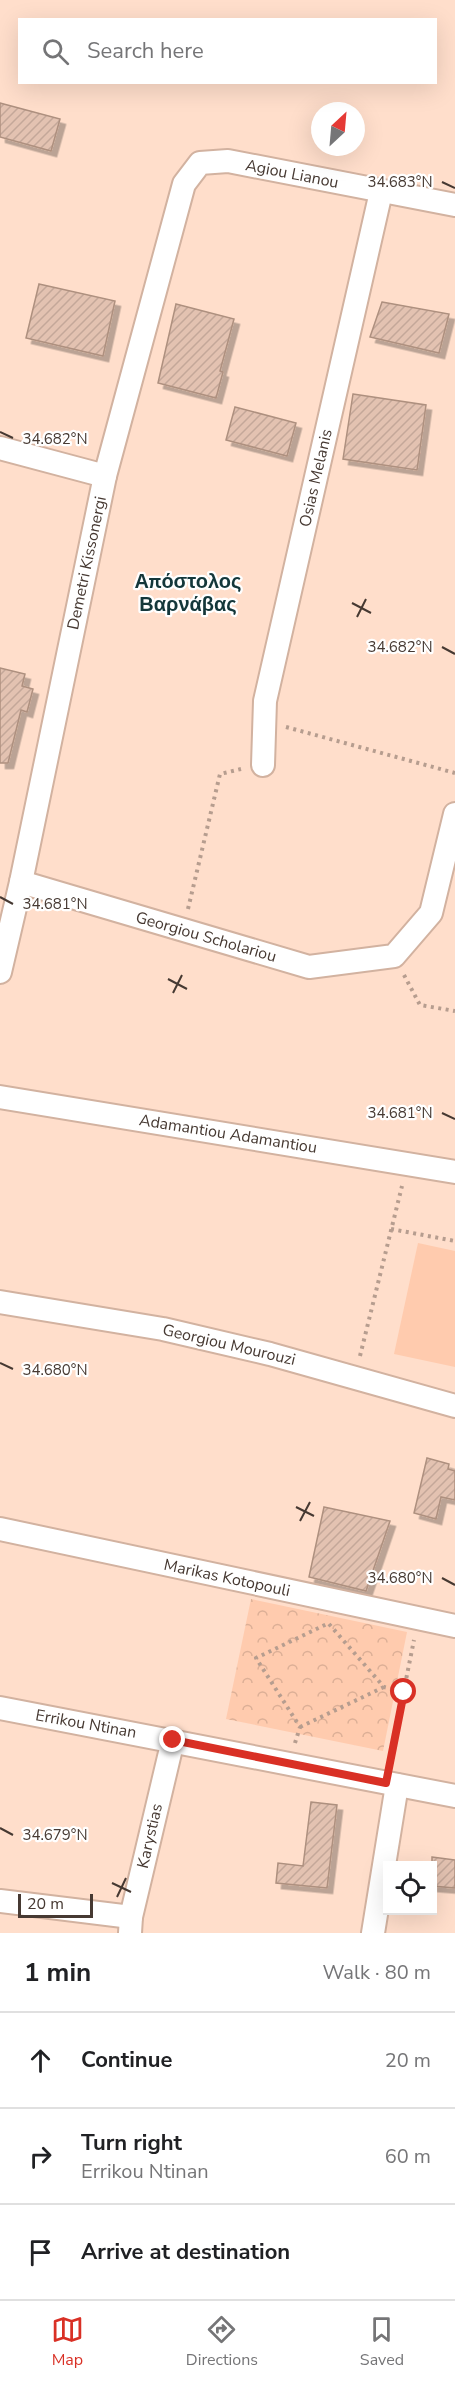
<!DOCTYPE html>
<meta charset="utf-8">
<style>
:root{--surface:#fff;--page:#f2f2f2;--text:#202124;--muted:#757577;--line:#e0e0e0;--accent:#d93025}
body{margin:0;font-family:"Nunito Sans",sans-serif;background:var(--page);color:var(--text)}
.controls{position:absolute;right:18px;bottom:18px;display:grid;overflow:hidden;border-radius:0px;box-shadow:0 6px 24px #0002}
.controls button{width:54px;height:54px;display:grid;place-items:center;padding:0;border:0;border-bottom:2px solid var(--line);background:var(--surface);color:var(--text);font:30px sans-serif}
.compass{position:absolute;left:311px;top:102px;width:54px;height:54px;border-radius:50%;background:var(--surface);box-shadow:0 6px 24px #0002;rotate:26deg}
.scale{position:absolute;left:18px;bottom:15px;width:75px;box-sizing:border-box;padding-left:6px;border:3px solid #463932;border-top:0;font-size:16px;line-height:21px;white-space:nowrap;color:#463932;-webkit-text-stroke:4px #fff;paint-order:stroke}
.stop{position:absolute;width:18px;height:18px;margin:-14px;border:4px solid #d93025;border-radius:50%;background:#fff}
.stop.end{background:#d93025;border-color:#fff;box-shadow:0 2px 6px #0008}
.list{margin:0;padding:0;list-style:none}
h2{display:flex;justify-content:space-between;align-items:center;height:78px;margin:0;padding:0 24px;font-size:26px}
h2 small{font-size:20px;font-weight:400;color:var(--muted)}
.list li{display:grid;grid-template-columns:39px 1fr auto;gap:18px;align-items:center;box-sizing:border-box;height:96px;padding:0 24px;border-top:2px solid var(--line)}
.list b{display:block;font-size:22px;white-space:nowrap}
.list p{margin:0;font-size:20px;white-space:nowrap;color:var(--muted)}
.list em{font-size:20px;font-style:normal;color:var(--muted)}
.icon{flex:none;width:33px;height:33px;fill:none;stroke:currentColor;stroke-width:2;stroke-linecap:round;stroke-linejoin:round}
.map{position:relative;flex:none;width:455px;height:1933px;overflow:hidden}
.search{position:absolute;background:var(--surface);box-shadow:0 6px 24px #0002;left:18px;right:18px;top:18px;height:66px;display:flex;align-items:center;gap:15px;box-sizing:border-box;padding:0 21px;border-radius:0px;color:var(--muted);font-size:22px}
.sheet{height:366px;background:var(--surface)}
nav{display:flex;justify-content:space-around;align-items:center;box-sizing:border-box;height:84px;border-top:2px solid var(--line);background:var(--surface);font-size:16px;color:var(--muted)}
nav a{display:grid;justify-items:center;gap:3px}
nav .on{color:var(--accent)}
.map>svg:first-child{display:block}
.grass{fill:#ffcbae}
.park{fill:url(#park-crowns)}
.building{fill:url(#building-hatch);stroke:#ae907f;stroke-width:1.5;filter:url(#shadow)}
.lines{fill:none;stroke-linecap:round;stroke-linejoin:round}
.minor-casing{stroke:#d2b2a0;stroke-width:26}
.path{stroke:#b69d8f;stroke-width:4;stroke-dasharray:3 4.5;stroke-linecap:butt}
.minor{stroke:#fff;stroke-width:22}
.route{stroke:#d93025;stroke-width:8}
.ticks{fill:none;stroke:#463932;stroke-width:2}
.labels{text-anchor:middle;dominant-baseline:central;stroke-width:4.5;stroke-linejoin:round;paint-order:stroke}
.street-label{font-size:16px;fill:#463932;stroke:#fff}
.quarter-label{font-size:20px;font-weight:bold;fill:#14373a;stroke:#fff}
.ticks-label{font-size:15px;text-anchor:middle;fill:#463932;stroke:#fff;stroke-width:4.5;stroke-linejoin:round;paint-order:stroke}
</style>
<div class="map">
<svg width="455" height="1933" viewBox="0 0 455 1933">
<defs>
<pattern id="park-crowns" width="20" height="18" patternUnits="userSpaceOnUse" patternTransform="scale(1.5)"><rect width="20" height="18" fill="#ffcbae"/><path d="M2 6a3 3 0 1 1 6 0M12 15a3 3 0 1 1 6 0" fill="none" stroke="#dcaf96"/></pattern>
<pattern id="building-hatch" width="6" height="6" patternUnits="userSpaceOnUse" patternTransform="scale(1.5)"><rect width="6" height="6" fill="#e3c2b1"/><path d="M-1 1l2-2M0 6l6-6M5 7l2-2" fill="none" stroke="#c4a799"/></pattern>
<filter id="shadow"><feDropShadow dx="5.5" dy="5.5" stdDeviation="0" flood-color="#0004"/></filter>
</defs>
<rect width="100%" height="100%" fill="#ffdecb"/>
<polygon class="grass" points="418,1243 455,1251 455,1367 394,1354"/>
<polygon class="park" points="251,1599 407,1632 383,1751 226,1719"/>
<g class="building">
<polygon points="0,103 60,119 51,151 0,137"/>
<polygon points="39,284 115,301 103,356 26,338"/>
<polygon points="382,302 449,314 439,353 370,337"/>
<polygon points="176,304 234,319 220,371 223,372 216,398 158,383"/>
<polygon points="353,394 426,405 417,470 343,459"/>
<polygon points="235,407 296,423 287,456 226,440"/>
<polygon points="0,668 25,674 22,686 33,689 27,712 21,710 8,763 0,763"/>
<polygon points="427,1458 449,1464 448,1469 455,1471 455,1500 441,1497 436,1519 414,1513"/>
<polygon points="324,1507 390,1521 366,1591 309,1577"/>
<polygon points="311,1802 337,1805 327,1888 276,1883 278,1863 303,1866"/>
<polygon points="432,1857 455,1860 455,1888 432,1886"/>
</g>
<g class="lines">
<g class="minor-casing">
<g id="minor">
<polyline points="0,448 105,476"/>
<polyline points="263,765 265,701 381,192"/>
<polyline points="21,882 309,967 394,956 431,913 455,814"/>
<polyline points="0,972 21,882 105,476 184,184 200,163 228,161 455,205"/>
<polyline points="0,1097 455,1172"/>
<polyline points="0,1302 163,1329 270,1354 455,1406"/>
<polyline points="0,1529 455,1626"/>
<polyline points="0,1708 455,1796"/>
<polyline points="0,1901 131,1917"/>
<polyline points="130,1933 131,1917 173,1740"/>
<polyline points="373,1933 397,1785"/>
</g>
</g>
<g class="path">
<polyline points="286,727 455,773"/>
<polyline points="188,909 220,774 241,769"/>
<polyline points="404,975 420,1005 455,1011"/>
<polyline points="391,1229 455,1241"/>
<polyline points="360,1356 402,1186"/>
<polyline points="329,1624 384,1687 404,1692"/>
<polyline points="300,1727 384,1687"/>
<polyline points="295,1743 300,1727 256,1658 329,1623"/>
<polyline points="390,1759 414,1640"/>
</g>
<use href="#minor" class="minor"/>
</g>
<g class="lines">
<polyline class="route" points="173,1740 386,1783 404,1692"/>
</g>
<path class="ticks" d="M442 182 455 188M0 432 13 438M352 603 371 613M357 617 366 599M442 647 455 654M0 897 13 904M168 979 187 989M173 993 182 975M442 1113 455 1119M0 1363 13 1369M296 1507 314 1516M300 1521 310 1502M442 1578 455 1585M0 1828 13 1835M112 1883 131 1892M117 1897 126 1878"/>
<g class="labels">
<g class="street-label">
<text transform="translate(292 174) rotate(11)">Agiou Lianou</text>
<text transform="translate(316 478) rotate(-77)">Osias Melanis</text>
<text transform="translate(87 563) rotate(-78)">Demetri Kissonergi</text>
<text transform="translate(206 937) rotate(16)">Georgiou Scholariou</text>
<text transform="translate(228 1134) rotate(9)">Adamantiou Adamantiou</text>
<text transform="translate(229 1345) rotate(13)">Georgiou Mourouzi</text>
<text transform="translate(227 1578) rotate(12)">Marikas Kotopouli</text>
<text transform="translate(86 1724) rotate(10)">Errikou Ntinan</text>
<text transform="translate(150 1836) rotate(-77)">Karystias</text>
</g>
<g class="quarter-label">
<text x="188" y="581">Απόστολος<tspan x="188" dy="23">Βαρνάβας</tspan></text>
</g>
</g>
<g class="ticks-label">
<text x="400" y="187">34.683°N</text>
<text x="55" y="444">34.682°N</text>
<text x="400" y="652">34.682°N</text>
<text x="55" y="909">34.681°N</text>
<text x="400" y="1118">34.681°N</text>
<text x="55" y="1375">34.680°N</text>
<text x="400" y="1583">34.680°N</text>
<text x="55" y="1840">34.679°N</text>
</g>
</svg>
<div class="controls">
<button><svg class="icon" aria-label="locate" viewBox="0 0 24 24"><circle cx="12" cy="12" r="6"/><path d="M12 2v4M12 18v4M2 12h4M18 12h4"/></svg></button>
</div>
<svg class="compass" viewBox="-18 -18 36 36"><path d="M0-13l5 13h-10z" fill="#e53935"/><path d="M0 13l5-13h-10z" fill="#757577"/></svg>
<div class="scale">20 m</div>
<div class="stop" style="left:404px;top:1692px"></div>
<div class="stop end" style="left:173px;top:1740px"></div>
<div class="search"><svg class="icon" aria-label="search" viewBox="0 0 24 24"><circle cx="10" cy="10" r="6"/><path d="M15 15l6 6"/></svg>Search here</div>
</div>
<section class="sheet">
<h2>1 min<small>Walk · 80 m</small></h2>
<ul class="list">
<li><svg class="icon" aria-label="ahead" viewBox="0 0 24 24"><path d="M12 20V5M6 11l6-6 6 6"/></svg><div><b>Continue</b></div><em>20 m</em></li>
<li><svg class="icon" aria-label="right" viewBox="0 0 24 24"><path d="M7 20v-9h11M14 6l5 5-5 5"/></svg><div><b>Turn right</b><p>Errikou Ntinan</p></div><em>60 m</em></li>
<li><svg class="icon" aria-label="arrive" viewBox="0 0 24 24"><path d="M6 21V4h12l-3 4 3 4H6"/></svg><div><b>Arrive at destination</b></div></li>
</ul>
</section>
<nav>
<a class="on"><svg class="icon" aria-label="map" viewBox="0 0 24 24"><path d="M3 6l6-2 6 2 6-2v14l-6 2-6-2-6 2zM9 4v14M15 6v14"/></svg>Map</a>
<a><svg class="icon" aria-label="directions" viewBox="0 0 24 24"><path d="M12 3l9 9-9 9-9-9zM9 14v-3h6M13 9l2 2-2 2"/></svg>Directions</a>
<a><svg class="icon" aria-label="saved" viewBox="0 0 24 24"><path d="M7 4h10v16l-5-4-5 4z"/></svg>Saved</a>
</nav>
